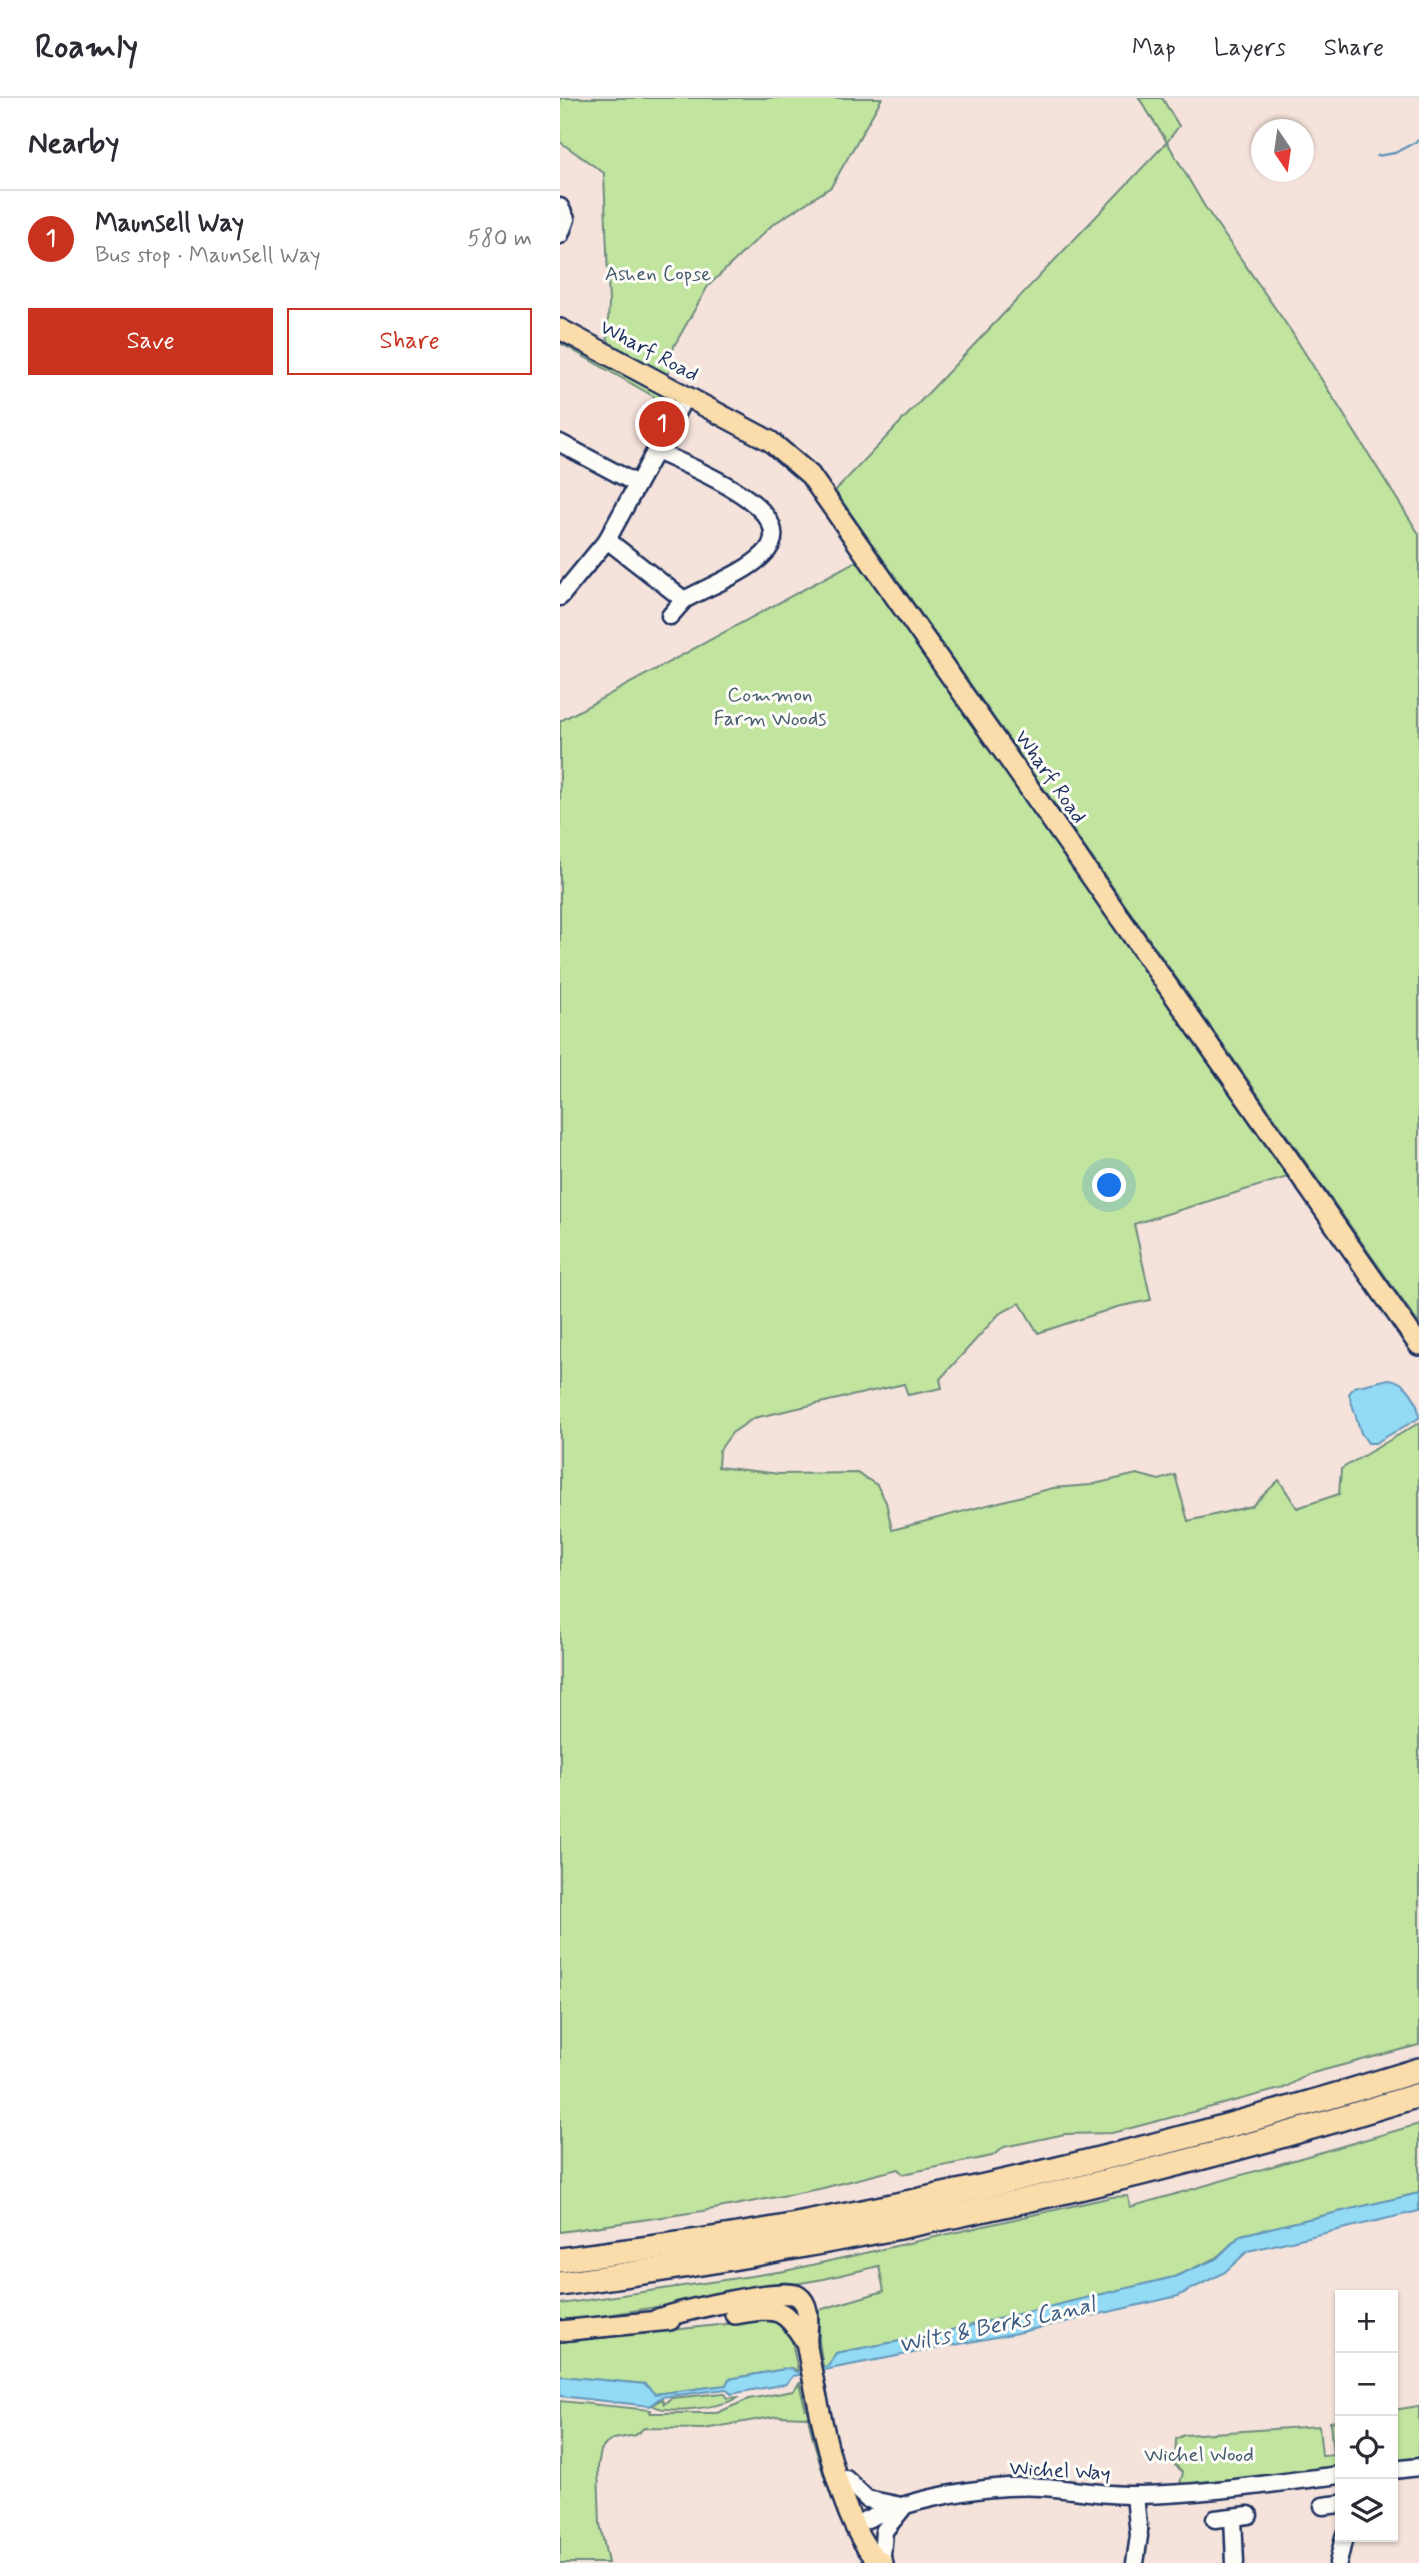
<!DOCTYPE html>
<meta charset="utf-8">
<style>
:root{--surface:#fff;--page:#f7f7f7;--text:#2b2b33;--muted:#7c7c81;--line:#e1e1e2;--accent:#c8321e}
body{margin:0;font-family:Mynerve,sans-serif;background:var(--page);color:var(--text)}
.controls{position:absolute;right:21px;bottom:21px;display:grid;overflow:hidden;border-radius:0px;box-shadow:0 2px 5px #0004}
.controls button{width:63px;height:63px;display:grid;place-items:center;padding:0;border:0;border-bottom:2px solid var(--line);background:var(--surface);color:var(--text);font:35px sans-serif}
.compass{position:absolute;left:691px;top:21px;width:63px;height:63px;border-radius:50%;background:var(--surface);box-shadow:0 2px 5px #0004;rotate:167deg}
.you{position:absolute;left:550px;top:1088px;width:24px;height:24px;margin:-18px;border:5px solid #fff;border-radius:50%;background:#1a73e8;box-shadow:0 0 0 10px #1a73e833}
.badge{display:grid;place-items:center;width:46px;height:46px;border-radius:50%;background:var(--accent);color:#fff;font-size:23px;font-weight:700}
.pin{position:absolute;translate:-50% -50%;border:4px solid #fff;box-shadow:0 2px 7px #0006}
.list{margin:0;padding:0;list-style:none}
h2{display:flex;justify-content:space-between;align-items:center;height:91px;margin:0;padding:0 28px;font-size:30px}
h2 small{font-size:23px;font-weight:400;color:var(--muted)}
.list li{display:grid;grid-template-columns:46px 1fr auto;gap:21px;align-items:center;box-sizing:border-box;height:98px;padding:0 28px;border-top:2px solid var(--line)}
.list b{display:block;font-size:26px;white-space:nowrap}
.list p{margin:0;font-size:23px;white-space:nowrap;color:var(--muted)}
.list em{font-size:23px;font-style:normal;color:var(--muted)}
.actions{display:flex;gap:14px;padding:21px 28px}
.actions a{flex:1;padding:16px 0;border:2px solid var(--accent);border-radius:0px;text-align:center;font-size:24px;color:var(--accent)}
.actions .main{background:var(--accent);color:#fff}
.icon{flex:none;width:38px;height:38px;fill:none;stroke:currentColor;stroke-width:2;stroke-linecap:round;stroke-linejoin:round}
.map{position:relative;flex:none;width:859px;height:2465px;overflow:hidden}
header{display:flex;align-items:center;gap:42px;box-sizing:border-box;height:98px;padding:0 35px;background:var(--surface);border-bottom:2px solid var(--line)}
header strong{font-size:33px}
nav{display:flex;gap:38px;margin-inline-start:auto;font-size:24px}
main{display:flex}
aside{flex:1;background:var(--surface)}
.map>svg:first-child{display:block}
.green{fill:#c1e59f;stroke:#6e8a7e;stroke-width:2}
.water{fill:#93daf5;stroke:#6396b9;stroke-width:2}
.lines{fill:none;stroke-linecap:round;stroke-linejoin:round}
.stream{stroke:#6396b9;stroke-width:2.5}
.minor-casing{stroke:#1b2f5e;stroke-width:21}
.major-casing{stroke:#1b2f5e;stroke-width:24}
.highway-casing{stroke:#1b2f5e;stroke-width:28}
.minor{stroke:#fdfcf7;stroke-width:16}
.major{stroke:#fbddab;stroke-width:19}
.highway{stroke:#fbddab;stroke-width:23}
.labels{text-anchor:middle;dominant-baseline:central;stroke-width:6;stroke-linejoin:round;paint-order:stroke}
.park-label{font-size:21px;fill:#445c6e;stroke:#fdfcf7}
.street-label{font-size:21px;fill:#1b2f5e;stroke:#fdfcf7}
.water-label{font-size:23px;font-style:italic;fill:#395a84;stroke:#fdfcf7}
</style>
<header>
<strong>Roamly</strong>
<nav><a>Map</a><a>Layers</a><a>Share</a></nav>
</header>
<main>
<aside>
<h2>Nearby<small></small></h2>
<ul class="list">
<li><span class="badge">1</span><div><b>Maunsell Way</b><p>Bus stop · Maunsell Way</p></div><em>580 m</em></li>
</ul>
<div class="actions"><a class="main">Save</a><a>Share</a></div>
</aside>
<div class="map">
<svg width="859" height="2465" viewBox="0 0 859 2465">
<rect width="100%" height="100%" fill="#f5e3db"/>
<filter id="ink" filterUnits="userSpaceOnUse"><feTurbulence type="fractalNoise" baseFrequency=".0143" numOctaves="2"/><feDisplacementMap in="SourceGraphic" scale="14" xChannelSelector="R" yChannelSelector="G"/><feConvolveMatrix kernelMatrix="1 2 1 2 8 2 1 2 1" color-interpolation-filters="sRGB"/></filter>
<g filter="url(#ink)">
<g class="green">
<polygon points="0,0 322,0 271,89 212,127 148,188 114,248 108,279 51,250 47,238 49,206 44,75 0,44"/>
<polygon points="579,0 602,0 619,28 607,44 645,109 731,233 859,436 859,1226 275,393 607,44"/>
<polygon points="0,238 110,298 112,306 108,316 93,298 0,245"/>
<polygon points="298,462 722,1071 734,1077 574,1126 591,1202 557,1209 478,1235 460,1205 439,1216 380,1281 382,1290 348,1297 344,1286 194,1320 172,1335 159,1353 158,1369 220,1376 297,1375 317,1387 326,1404 332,1432 493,1390 530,1387 577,1376 599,1382 615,1377 628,1423 692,1408 719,1382 737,1410 779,1396 781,1371 859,1325 859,1947 749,1976 724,1990 552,2035 505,2036 444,2049 432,2058 343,2076 338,2071 259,2091 143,2113 0,2134 0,623"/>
<polygon points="859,2026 859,2095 681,2137 656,2160 614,2179 362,2239 276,2255 269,2268 263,2269 259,2243 259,2212 324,2193 319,2168 264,2181 0,2225 0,2206 225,2173 552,2099 568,2098 570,2109"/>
<polygon points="205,2222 222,2224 230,2233 238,2273 231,2270 169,2281 166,2287 94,2296 85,2286 0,2278 0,2244"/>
<path d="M244 2284 295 2439 291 2441C271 2403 257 2362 248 2319L218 2318 144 2331 84 2330 76 2337 54 2341 46 2346 41 2352 38 2368 40 2426 48 2465H0V2303L91 2312 90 2315H157L189 2301 233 2293 239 2286 246 2312 240 2285Z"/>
<path d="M164 2295 168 2300 180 2299C162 2309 108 2317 92 2307L102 2301 104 2306 111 2300Z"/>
<polygon points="859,2308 859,2363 833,2366 833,2312"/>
<polygon points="780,2322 780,2371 620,2386 623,2374 615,2367 616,2341 624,2337 759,2328 762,2358 773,2357 770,2324"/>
</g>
<g class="water">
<path d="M829 1281C847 1283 859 1303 859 1320L815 1345H808L801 1335 789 1296 794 1289Z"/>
<polygon points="859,2095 859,2113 688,2153 665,2174 618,2198 457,2235 233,2278 226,2286 171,2296 166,2291 101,2299 90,2308 0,2298 0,2278 85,2286 95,2296 166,2287 169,2281 231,2270 236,2274 268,2268 276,2255 362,2239 614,2179 656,2161 681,2137"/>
</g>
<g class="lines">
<polyline class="stream" points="817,58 835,55 859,42"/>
<g class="minor-casing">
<g id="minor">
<polyline points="0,109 6,121 0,137"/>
<polyline points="0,345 77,386"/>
<path d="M47 442 124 502C147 489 185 475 203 457 250 413 122 366 96 353"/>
<polyline points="0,499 47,442 125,299"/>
<polyline points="110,518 124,502"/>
<polyline points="833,2372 859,2369"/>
<polyline points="286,2381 307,2401 341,2408"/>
<polyline points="575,2397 579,2438 575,2465"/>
<polyline points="763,2408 780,2406"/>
<polyline points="673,2419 675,2465"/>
<polyline points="655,2421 689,2417"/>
<path d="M295 2427C344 2401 426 2386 482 2389 514 2391 546 2398 578 2397 646 2396 713 2385 780 2377"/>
<polyline points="322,2457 324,2433 342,2411"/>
<polyline points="778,2465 784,2439"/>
</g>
</g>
<g class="major-casing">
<g id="major">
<polyline points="0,231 210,343 250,377 859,1247"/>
<path d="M175 2216C219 2209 223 2208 247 2246"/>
<path d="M98 2221C118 2214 224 2188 238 2198 254 2209 245 2234 247 2249 256 2297 281 2442 323 2465"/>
<polyline points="0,2233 110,2222"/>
</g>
</g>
<g class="highway-casing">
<g id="highway">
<path d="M0 2162C79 2151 158 2142 236 2127 447 2087 654 2036 859 1972"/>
<path d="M0 2186C292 2146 578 2085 859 1997"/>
</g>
</g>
<use href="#minor" class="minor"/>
<use href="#major" class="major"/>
<use href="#highway" class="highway"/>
</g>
</g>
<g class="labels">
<g class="park-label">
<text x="98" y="176">Ashen Copse</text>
<text x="210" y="597">Common<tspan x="210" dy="24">Farm Woods</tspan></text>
<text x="639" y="2357">Wichel Wood</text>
</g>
<g class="street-label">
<text transform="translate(89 253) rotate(28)">Wharf Road</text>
<text transform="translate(490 679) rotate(55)">Wharf Road</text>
<text transform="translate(500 2373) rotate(3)">Wichel Way</text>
</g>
<g class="water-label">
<text transform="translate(437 2228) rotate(-12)">Wilts &amp; Berks Canal</text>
</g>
</g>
</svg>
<div class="controls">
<button>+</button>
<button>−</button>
<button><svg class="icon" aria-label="locate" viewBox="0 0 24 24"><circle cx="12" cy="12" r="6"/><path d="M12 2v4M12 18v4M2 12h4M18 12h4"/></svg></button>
<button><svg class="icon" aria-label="layers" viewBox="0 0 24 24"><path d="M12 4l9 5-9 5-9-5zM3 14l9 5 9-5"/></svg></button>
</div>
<svg class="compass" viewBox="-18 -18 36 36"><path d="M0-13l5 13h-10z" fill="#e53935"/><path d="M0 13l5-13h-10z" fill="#7c7c81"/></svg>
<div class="you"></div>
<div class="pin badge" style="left:102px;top:326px">1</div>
</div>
</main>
